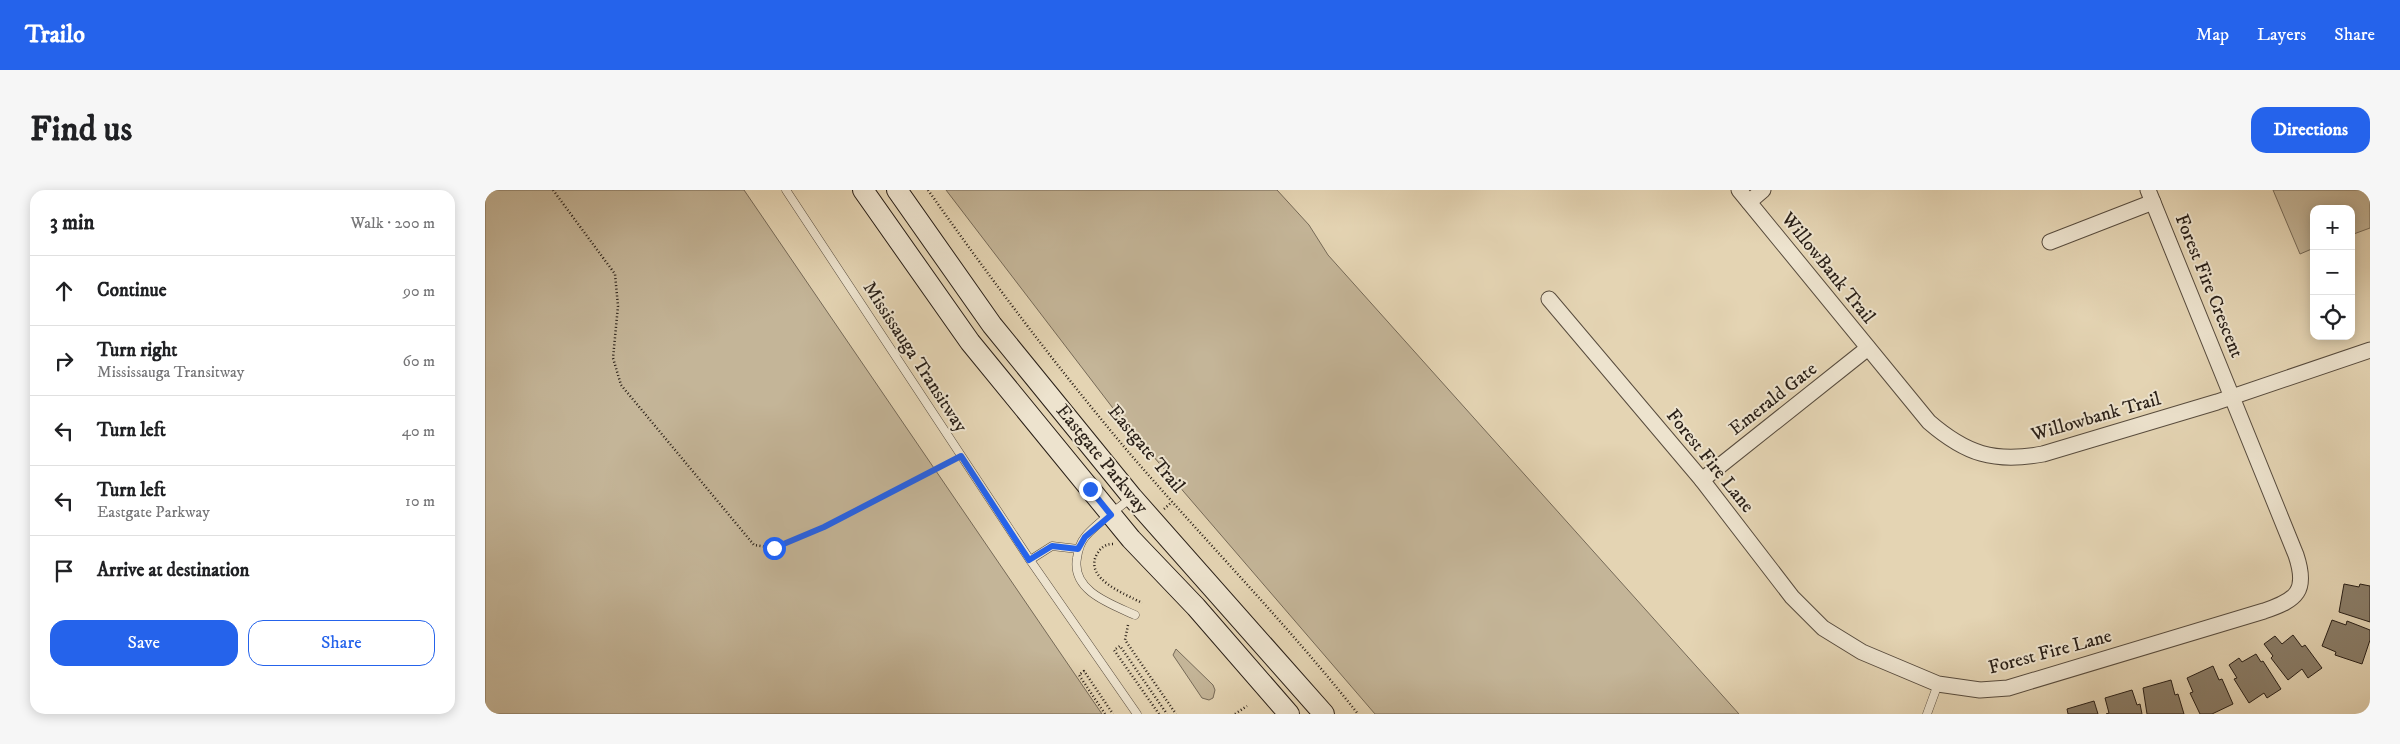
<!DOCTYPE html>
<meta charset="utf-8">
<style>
:root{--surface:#fff;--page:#f6f6f6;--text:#202124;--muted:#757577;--line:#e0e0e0;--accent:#2563eb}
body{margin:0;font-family:"IM FELL DW Pica",serif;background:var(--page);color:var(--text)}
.controls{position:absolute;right:15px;top:15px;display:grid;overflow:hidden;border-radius:10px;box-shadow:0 2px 12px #0003}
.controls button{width:45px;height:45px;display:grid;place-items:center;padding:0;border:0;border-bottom:1px solid var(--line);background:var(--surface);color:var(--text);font:25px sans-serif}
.stop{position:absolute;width:15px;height:15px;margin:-11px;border:4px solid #2563eb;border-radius:50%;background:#fff}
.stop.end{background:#2563eb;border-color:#fff;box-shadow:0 1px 5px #0008}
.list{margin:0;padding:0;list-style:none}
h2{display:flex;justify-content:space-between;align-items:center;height:65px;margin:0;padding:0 20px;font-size:21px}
h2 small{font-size:16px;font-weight:400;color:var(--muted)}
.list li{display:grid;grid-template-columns:32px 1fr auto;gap:15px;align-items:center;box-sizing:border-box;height:70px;padding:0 20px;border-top:1px solid var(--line)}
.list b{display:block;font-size:19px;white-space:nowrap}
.list p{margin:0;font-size:16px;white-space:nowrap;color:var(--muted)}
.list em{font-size:16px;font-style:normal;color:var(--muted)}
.actions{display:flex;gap:10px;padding:15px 20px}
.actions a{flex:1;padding:11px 0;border:1px solid var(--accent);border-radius:15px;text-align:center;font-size:18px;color:var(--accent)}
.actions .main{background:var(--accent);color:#fff}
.icon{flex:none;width:28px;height:28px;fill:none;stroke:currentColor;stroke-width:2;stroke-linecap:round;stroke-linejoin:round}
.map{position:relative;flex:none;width:1885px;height:524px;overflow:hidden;border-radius:15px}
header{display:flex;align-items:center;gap:30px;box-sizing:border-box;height:70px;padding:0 25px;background:var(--accent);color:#fff}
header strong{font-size:24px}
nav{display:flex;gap:28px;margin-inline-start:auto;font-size:18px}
.intro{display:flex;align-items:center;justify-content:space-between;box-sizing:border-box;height:120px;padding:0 30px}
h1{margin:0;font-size:35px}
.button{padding:12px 22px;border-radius:15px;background:var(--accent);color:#fff;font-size:18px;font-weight:700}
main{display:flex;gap:30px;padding:0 30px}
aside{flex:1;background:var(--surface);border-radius:15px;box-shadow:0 2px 12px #0003}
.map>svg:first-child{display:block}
.green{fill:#c4b598;stroke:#766a58}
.building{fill:#8a7d68;stroke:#291f17}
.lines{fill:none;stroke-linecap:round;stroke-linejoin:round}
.lane-casing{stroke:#584c3e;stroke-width:9}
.street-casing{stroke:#584c3e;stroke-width:17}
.secondary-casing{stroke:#291f17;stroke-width:22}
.path{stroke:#291f17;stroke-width:2.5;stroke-dasharray:1 2.5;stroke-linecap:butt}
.lane{stroke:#ede3ce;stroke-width:8}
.street{stroke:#ede3ce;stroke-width:15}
.secondary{stroke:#ede3ce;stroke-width:20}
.route{stroke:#2563eb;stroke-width:6}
.labels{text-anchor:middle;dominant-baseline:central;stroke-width:4;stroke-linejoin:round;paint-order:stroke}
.street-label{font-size:19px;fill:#291f17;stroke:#ede3ce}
</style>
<header>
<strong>Trailo</strong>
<nav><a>Map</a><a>Layers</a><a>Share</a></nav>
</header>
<div class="intro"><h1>Find us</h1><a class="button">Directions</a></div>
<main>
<aside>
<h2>3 min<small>Walk · 200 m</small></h2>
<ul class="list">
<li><svg class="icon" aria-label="ahead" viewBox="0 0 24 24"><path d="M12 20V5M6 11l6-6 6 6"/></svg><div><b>Continue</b></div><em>90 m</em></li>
<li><svg class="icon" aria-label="right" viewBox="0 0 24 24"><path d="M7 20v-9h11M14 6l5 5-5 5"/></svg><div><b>Turn right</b><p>Mississauga Transitway</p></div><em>60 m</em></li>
<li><svg class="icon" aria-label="left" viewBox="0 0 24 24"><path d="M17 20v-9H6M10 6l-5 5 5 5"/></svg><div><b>Turn left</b></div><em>40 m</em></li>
<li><svg class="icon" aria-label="left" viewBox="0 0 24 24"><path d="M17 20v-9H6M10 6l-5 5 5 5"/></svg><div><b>Turn left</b><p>Eastgate Parkway</p></div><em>10 m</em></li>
<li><svg class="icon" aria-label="arrive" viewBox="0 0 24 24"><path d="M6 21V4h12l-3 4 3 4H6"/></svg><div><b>Arrive at destination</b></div></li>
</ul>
<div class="actions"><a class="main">Save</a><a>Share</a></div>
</aside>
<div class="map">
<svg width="1885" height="524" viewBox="0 0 1885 524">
<rect width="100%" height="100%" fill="#e4d4b3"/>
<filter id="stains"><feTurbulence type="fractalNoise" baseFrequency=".004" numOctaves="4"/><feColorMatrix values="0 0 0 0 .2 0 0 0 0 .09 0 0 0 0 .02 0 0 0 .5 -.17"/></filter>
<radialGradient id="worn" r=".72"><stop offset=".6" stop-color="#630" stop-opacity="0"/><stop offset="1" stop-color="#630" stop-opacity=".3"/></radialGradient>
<g class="green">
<polygon points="0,0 259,0 617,524 0,524"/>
<polygon points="461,0 792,0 824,35 843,65 1254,524 890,524 637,230"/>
<polygon points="1788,0 1885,0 1885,38 1866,45 1866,19 1829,19 1829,58 1815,64"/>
<polygon points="691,459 728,495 730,500 728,508 724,510 717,508 688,465"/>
</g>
<g class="building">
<polygon points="1859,394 1874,397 1875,394 1885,396 1885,432 1854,422"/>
<polygon points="1847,430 1861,435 1862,431 1885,440 1885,450 1877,474 1850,465 1851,462 1837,456"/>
<polygon points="1808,445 1817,457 1820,455 1837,478 1823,488 1817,479 1803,490 1786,468 1788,466 1779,454 1790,446 1797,454"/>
<polygon points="1771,464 1776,472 1778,471 1796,499 1782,508 1779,503 1764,513 1749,489 1752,488 1744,475 1754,468 1757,472"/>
<polygon points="1728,476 1734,490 1737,489 1748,514 1727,524 1715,524 1705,503 1708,502 1702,488"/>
<polygon points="1686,490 1690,505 1693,504 1699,524 1662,524 1658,498"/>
<polygon points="1647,500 1652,515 1655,514 1657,524 1621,524 1624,523 1620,508"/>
<polygon points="1609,511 1613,524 1583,524 1582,519"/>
</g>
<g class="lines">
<g class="lane-casing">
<g id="lane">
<polyline points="301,0 545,370 652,524"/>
<path d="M647 307C632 320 612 332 600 347 595 353 593 361 592 368 586 401 626 414 650 425"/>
<polyline points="545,370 567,356 593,359"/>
<polyline points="1442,524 1453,494"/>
</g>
</g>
<g class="street-casing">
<g id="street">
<path d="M1254 0 1444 232C1481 264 1509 273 1558 264L1732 212 1885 160"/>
<polyline points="1264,12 1278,0"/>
<polyline points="1565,52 1668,12"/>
<path d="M1064 109 1217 290 1307 407 1338 438 1377 462 1453 494 1495 500 1523 498 1779 421C1812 410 1823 401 1811 365L1663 0"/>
<polyline points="1217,290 1383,158"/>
</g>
</g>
<g class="secondary-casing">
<g id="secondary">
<polyline points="378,0 485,152 646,349 711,417 804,524"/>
<polyline points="412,0 507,135 647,307 839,524"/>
</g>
</g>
<g class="path">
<polyline points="68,0 130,84 133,116 128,168 136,195 269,355 289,358 339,337 467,271"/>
<path d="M443 0C507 91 574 180 646 265 721 352 802 434 873 524"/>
<polyline points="679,319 687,312"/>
<path d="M628 354C621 354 616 357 612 364 598 389 641 404 657 413"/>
<polyline points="643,435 640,450 691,524"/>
<polyline points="620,524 594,485 599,481 628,524"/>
<polyline points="674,524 629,460 635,456 682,524"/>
<polyline points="750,524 762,516"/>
</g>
<use href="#lane" class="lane"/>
<use href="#street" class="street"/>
<use href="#secondary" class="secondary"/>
</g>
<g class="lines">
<polyline class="route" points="289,358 339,337 476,266 544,370 567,356 593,359 600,347 626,325 605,299"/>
</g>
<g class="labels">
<g class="street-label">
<text transform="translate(1343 78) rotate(51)">WillowBank Trail</text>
<text transform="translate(1724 96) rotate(68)">Forest Fire Crescent</text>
<text transform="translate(430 167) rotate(57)">Mississauga Transitway</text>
<text transform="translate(1288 209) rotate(-38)">Emerald Gate</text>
<text transform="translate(1611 227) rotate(-16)">Willowbank Trail</text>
<text transform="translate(661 259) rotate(50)">Eastgate Trail</text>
<text transform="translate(617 269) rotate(51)">Eastgate Parkway</text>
<text transform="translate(1225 271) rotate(51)">Forest Fire Lane</text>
<text transform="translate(1565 462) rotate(-15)">Forest Fire Lane</text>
</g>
</g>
<rect width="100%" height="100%" filter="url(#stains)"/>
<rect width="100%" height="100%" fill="url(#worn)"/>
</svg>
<div class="controls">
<button>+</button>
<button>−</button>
<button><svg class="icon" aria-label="locate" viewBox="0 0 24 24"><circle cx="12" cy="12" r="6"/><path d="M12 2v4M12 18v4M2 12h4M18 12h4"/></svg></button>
</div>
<div class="stop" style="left:289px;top:358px"></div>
<div class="stop end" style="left:605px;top:299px"></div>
</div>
</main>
